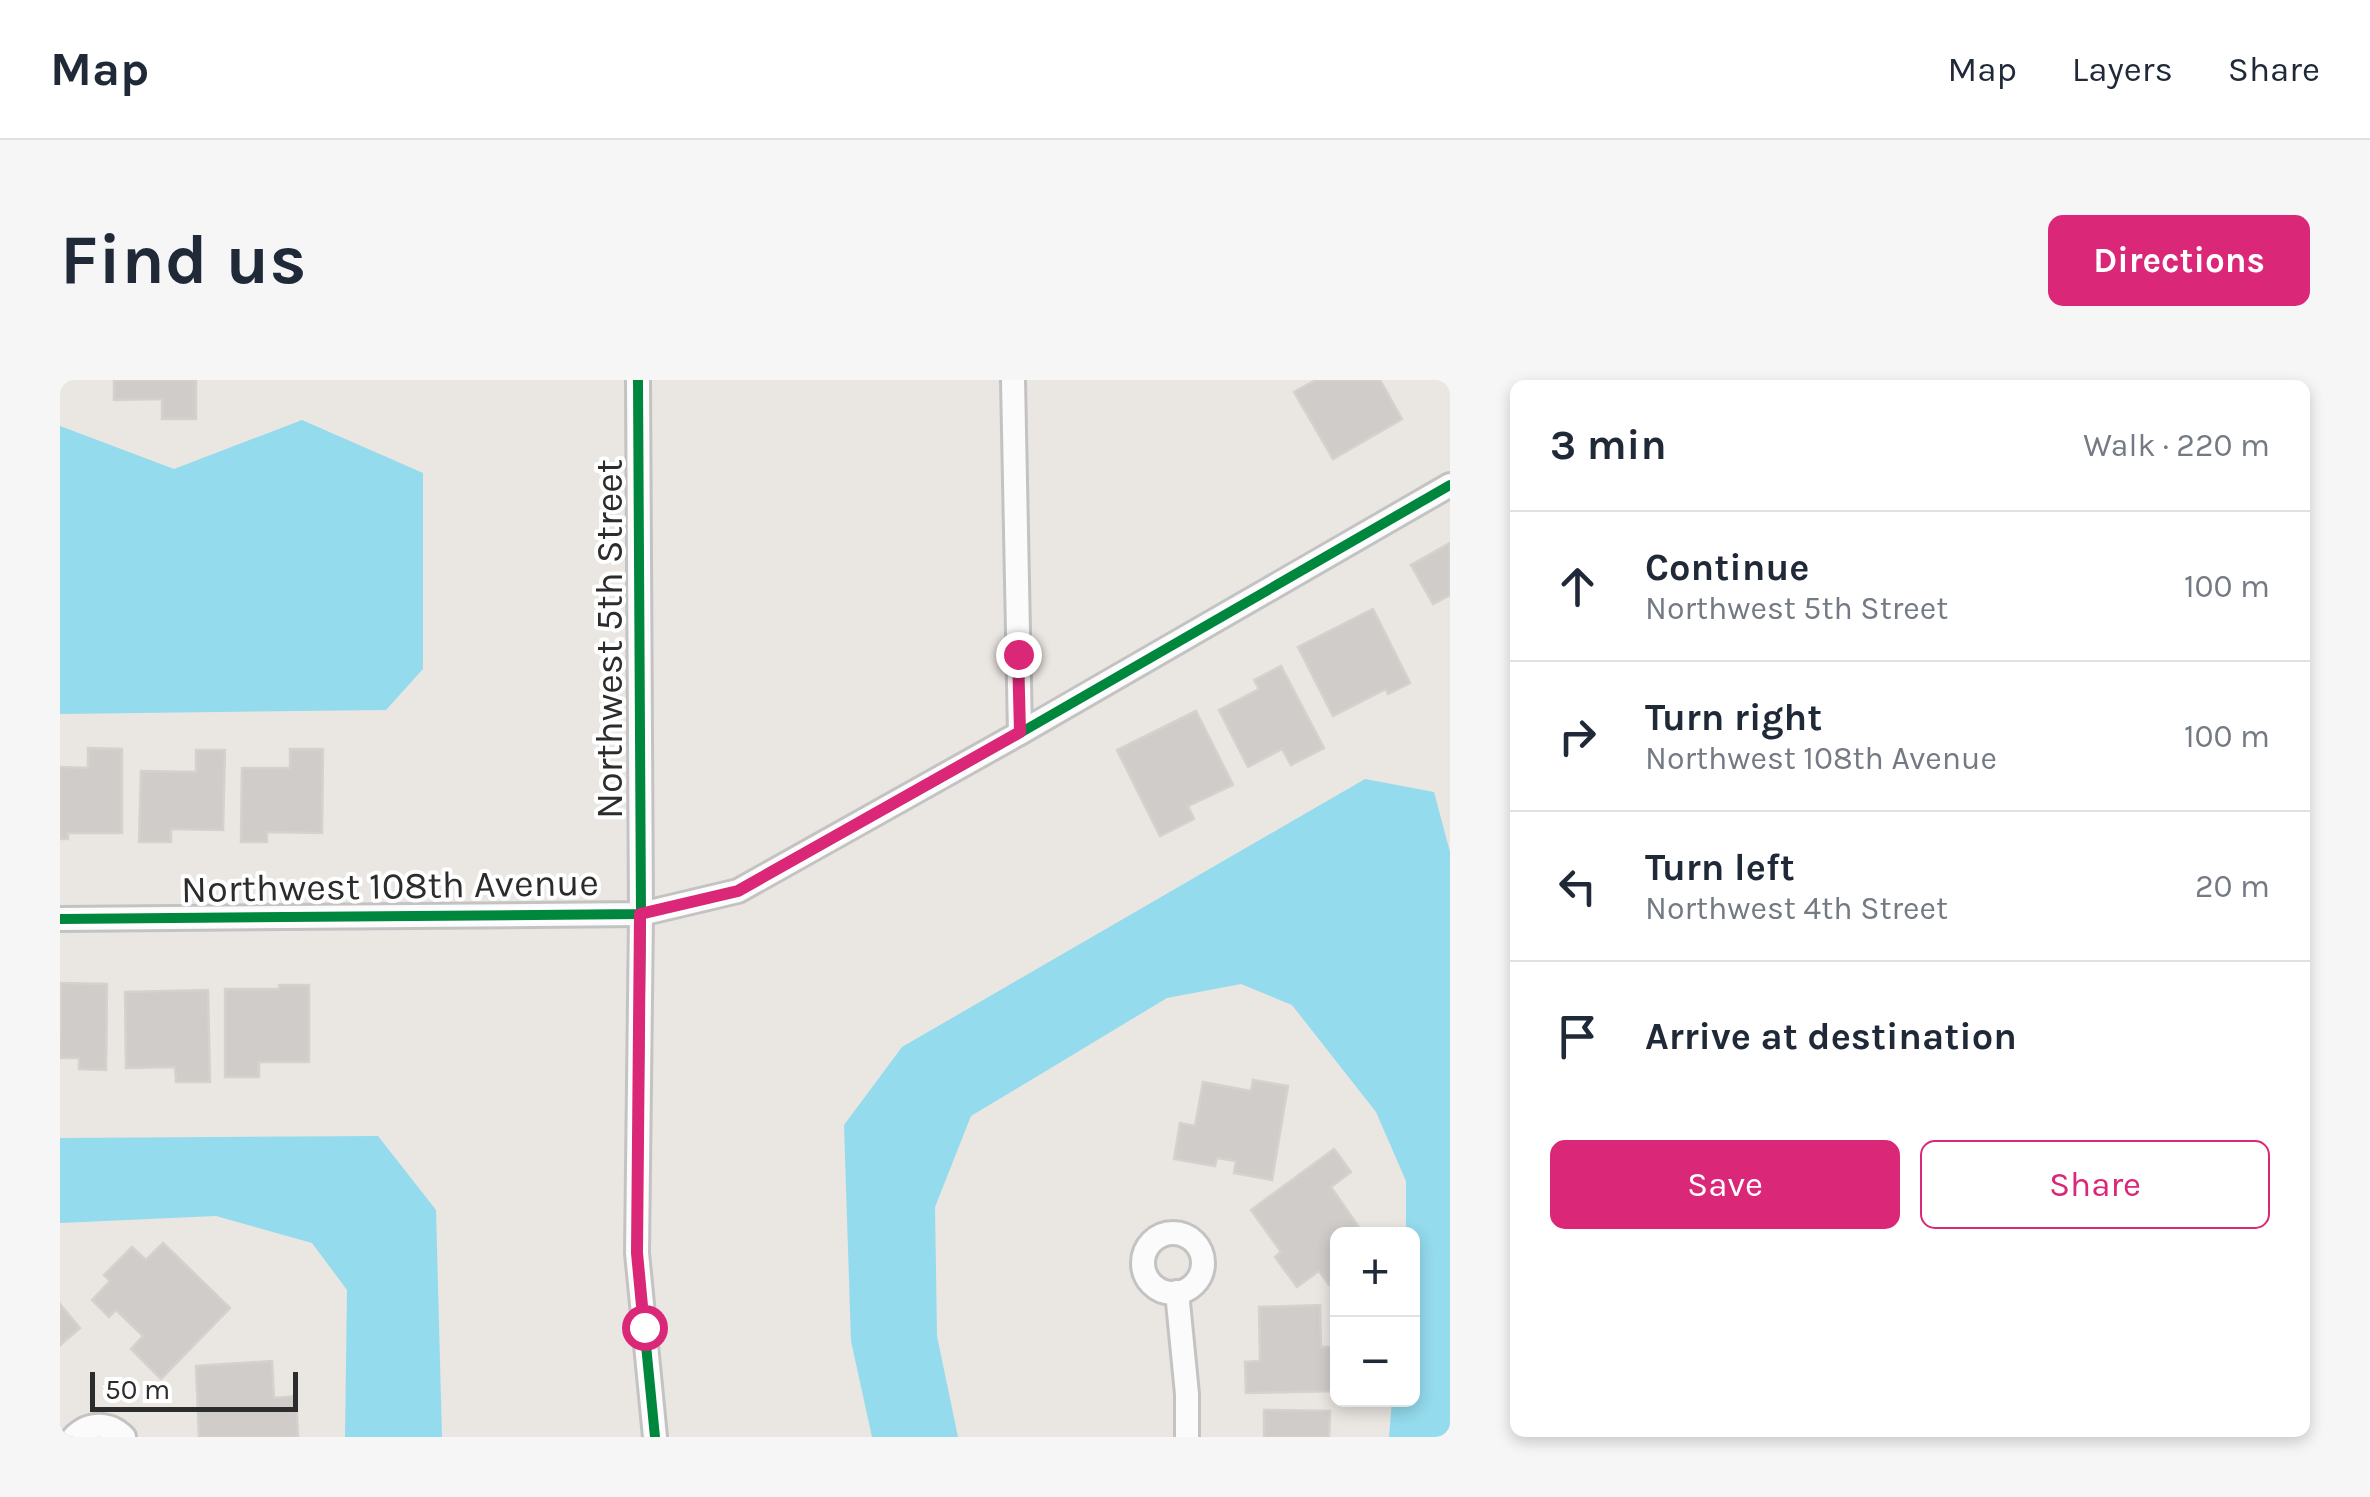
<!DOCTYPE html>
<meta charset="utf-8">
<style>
:root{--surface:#fff;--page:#f6f6f7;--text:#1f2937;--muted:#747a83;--line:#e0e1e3;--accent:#db2777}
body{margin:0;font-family:Karla,sans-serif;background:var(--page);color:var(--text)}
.controls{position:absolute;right:30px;bottom:30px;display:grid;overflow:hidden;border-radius:15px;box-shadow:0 5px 15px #0003}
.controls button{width:90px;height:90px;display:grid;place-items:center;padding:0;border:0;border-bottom:2px solid var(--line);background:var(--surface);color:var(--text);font:50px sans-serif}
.scale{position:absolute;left:30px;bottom:25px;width:208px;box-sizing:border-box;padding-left:10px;border:5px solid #2c2c2c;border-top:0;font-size:28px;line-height:35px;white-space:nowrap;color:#2c2c2c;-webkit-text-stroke:8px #fff;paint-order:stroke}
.stop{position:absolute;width:30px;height:30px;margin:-22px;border:8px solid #db2777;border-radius:50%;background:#fff}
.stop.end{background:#db2777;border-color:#fff;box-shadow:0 2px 10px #0008}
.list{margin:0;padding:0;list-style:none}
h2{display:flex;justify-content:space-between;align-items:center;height:130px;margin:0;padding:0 40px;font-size:42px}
h2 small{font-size:32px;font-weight:400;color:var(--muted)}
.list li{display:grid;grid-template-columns:65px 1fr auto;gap:30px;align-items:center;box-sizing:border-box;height:150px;padding:0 40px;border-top:2px solid var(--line)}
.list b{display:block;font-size:38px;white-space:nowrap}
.list p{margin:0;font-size:32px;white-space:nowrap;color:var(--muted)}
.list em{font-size:32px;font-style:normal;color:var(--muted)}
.actions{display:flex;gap:20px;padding:30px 40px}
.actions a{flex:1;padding:22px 0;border:2px solid var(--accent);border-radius:15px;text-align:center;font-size:35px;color:var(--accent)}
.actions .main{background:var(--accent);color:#fff}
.icon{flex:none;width:55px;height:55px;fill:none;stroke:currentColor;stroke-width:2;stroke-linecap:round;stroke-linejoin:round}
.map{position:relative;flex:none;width:1390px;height:1057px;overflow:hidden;border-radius:15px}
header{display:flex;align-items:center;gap:60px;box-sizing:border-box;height:140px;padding:0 50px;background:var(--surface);border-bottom:2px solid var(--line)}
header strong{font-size:48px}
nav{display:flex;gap:55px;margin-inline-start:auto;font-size:35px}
.intro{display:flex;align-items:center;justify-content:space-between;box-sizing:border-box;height:240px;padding:0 60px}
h1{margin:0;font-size:70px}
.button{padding:25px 45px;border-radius:15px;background:var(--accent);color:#fff;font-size:35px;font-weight:700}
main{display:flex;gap:60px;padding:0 60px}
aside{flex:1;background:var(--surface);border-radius:15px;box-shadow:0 5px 15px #0003}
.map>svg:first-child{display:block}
.water{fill:#94dbed}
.building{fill:#cfccc9;stroke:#d5d2ce;stroke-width:2.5}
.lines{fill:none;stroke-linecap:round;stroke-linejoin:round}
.street-casing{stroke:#c4c3c3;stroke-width:28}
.street{stroke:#fcfbfb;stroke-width:22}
.cycleway-casing{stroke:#fff;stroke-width:16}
.cycleway{stroke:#00873e;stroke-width:10}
.route{stroke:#db2777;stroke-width:12}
.labels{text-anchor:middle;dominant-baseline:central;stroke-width:8;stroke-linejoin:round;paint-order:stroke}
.street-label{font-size:38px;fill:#2c2c2c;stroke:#fff}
</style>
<header>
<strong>Map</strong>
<nav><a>Map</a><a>Layers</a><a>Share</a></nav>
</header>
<div class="intro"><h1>Find us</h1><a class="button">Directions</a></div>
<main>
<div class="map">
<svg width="1390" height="1057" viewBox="0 0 1390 1057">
<rect width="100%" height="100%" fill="#eae6e2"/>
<g class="water">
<polygon points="242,40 363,93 363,289 326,330 0,334 0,46 114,89"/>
<polygon points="1305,399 1374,412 1390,472 1390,1057 1329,1057 1332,1020 1352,1019 1352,854 1346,854 1346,801 1316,732 1232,625 1181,604 1107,618 911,736 875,827 877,956 898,1057 812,1057 791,961 784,745 842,667"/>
<polygon points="318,756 376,830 382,1057 285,1057 287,910 252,863 156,836 0,843 0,758"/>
</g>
<g class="building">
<polygon points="54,0 136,0 136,39 102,39 102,19 54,20"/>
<polygon points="1256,0 1320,0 1342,39 1273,79 1234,12"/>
<polygon points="1390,163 1390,215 1373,224 1351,185"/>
<polygon points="1313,229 1350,303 1328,314 1326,309 1273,336 1238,267"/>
<polygon points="1221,286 1264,368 1231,385 1222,369 1188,387 1159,330 1199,309 1194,300"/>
<polygon points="1136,331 1173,405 1128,426 1134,439 1100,456 1057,370"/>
<polygon points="28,368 62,369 62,453 8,453 8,459 0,459 0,387 28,388"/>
<polygon points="230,369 263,369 262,453 207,452 207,462 181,462 182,388 230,388"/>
<polygon points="136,370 165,370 163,450 111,449 111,462 79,462 81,391 136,392"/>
<polygon points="1,603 47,604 46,690 19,689 19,678 0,678"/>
<polygon points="219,605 249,605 249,682 199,682 199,697 165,697 165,609 219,609"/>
<polygon points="148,610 150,702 116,702 115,687 66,688 65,612"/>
<polygon points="1193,700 1228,706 1212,800 1174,793 1176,781 1157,778 1155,786 1114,779 1120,743 1135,746 1143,702 1191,711"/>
<polygon points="1274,769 1291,792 1271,807 1303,853 1301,854 1278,854 1278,898 1269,905 1259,891 1237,907 1215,877 1221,872 1191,830"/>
<polygon points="103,863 170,928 101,999 71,969 83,956 56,930 49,937 32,920 50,901 44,895 72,867 86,880"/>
<polygon points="0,924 20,948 0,965"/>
<polygon points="1260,925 1261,967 1278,967 1278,1011 1186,1013 1185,982 1200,981 1199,927"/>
<polygon points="212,981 214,1018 236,1016 238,1057 139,1057 136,986"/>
<polygon points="1204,1030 1270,1031 1269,1057 1204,1057"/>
</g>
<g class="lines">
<g class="street-casing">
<g id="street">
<polyline points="578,0 581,534 577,873 595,1057"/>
<polyline points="953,0 960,353"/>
<polyline points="0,539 581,534 678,511 960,353 1390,105"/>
<circle cx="1113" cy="883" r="30"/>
<polyline points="1117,912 1127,1014 1127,1057"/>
<path d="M14 1057C29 1042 49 1042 64 1057"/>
</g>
</g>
<use href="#street" class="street"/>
<g class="cycleway-casing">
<g id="cycleway">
<polyline points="578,0 581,534 577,873 595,1057"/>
<polyline points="0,539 581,534 678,511 960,353 1390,105"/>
</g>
</g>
<use href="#cycleway" class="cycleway"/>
</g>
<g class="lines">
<polyline class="route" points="584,947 577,873 580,534 678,511 960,352 958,274"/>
</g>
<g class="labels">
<g class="street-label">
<text transform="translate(549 259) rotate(-90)">Northwest 5th Street</text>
<text transform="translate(330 506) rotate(-1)">Northwest 108th Avenue</text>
</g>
</g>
</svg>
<div class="controls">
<button>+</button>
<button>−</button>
</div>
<div class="scale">50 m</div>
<div class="stop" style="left:584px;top:947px"></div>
<div class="stop end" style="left:958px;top:274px"></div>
</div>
<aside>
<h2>3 min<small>Walk · 220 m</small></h2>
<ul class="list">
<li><svg class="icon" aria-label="ahead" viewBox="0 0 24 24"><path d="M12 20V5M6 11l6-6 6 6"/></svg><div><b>Continue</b><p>Northwest 5th Street</p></div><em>100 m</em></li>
<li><svg class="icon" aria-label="right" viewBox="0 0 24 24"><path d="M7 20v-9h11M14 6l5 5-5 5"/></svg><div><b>Turn right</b><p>Northwest 108th Avenue</p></div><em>100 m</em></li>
<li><svg class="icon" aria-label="left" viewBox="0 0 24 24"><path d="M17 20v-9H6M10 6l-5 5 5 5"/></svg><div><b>Turn left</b><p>Northwest 4th Street</p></div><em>20 m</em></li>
<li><svg class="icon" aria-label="arrive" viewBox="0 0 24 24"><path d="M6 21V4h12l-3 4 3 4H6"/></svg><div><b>Arrive at destination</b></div></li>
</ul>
<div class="actions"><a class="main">Save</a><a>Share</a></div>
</aside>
</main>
